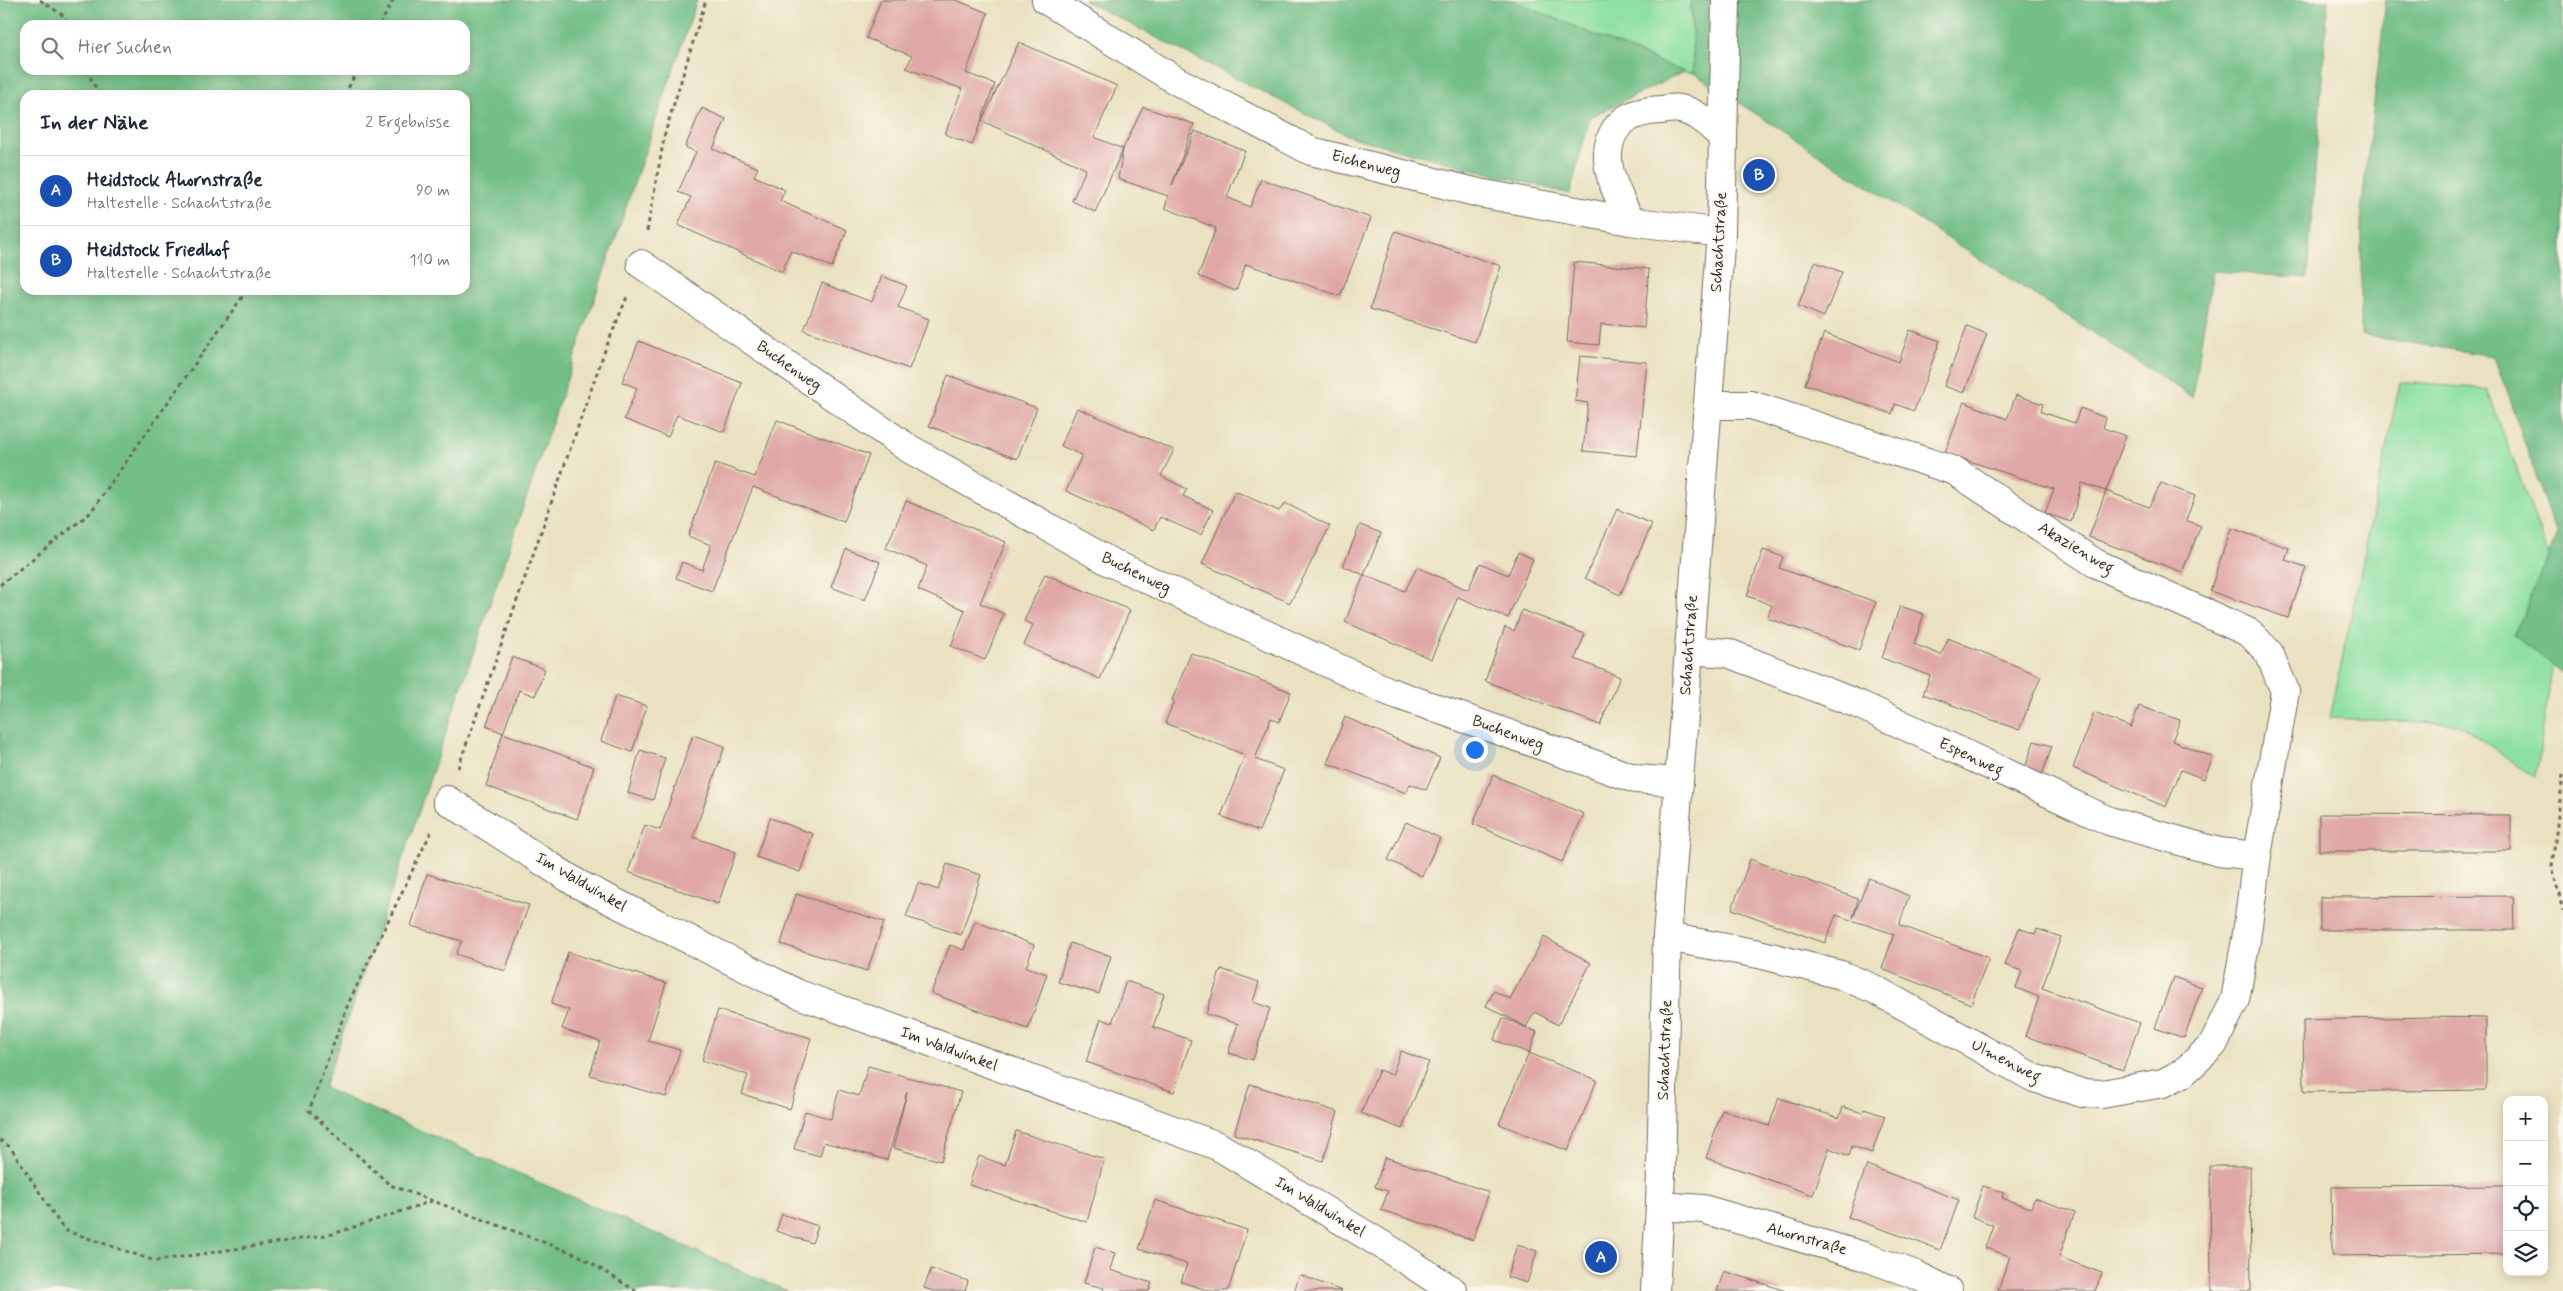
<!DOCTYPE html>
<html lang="de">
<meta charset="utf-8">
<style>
:root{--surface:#fff;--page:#f2f2f3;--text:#1f2937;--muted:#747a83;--line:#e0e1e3;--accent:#b5179e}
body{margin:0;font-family:Mynerve,sans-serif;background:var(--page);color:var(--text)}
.controls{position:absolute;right:15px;bottom:15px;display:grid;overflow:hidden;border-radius:10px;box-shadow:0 2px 12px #0003}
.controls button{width:45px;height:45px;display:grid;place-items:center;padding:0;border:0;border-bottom:1px solid var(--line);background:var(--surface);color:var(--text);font:25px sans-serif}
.you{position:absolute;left:1474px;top:749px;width:18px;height:18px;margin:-12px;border:4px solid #fff;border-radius:50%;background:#1a73e8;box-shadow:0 0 0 8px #1a73e833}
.badge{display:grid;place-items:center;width:32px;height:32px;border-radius:50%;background:var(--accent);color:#fff;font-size:16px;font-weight:700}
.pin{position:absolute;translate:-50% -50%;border:2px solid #fff;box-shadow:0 1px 5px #0006}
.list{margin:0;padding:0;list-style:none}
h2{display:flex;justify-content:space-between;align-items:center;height:65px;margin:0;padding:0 20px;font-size:21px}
h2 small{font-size:16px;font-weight:400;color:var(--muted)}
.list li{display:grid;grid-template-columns:32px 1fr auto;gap:15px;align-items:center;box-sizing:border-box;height:70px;padding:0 20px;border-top:1px solid var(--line)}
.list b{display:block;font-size:19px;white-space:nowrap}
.list p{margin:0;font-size:16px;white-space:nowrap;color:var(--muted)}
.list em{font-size:16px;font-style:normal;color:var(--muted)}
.icon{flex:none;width:28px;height:28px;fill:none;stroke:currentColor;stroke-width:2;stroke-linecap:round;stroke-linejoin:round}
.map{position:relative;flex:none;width:2563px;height:1291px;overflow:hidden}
.search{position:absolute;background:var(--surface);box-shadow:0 2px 12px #0003;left:20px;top:20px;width:450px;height:55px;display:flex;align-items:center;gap:12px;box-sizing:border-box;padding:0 18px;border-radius:15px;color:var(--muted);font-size:19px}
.panel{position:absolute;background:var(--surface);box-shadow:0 2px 12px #0003;left:20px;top:90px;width:450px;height:205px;border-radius:15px}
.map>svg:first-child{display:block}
.green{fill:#8fe1a1;stroke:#5d8666}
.forest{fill:#73bf87;stroke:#4f7559;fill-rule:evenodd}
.building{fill:#dfa8a6}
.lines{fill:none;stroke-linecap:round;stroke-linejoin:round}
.minor-casing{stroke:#6e6b5f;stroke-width:30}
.path{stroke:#6e6b5f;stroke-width:3;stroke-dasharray:4 4;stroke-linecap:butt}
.minor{stroke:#fff;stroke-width:28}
.labels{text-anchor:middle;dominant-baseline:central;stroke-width:4;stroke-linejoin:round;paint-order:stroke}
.street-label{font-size:16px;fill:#2b2b2b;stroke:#fbf7ec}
</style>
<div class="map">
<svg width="2563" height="1291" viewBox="0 0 2563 1291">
<rect width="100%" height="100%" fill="#fbf7ec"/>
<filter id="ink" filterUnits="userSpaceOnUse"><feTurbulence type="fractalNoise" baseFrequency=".02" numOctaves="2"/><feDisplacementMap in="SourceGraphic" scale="10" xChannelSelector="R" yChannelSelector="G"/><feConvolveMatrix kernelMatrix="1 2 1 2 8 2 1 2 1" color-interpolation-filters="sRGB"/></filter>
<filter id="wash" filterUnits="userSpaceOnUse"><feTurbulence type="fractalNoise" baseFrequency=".0096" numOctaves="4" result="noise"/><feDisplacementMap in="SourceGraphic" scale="20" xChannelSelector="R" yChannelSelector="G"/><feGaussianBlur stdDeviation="1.12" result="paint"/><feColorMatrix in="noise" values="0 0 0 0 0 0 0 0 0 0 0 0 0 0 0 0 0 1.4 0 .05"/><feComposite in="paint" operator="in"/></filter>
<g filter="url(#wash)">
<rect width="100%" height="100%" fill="#e9e1bf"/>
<g class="green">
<polygon points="1511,0 1691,0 1693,73 1684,72"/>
<polygon points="2400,382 2487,389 2563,594 2536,777 2458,724 2330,718"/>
</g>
<g class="forest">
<path d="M0 0H697L324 1088 787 1291H0ZM25 25H465V70H25ZM25 95H465V290H25Z"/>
<polygon points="1083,0 1511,0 1684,72 1590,117 1570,194 1351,137"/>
<polygon points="1691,0 2328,0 2307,278 2213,271 2192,397 1693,73"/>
<polygon points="2386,0 2563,0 2563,673 2514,636 2557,535 2494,356 2361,335 2361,213"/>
</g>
<g id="blocks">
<g class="building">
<polygon points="881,0 956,0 988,13 966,73 995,84 972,145 945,134 962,89 906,68 912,56 866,38"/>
<polygon points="1019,42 1117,86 1094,137 1123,149 1095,212 1072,201 1086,169 982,121"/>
<polygon points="1143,107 1194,124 1172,185 1195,131 1245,151 1227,197 1250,207 1261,179 1371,218 1340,296 1246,264 1236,291 1198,276 1216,228 1165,208 1168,196 1118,179 1123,149"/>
<polygon points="702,108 726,119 713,149 758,168 754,176 785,190 780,201 847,230 832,267 791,251 782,272 678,225 691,197 678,192 696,152 685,147"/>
<polygon points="1395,231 1501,266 1475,342 1370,309"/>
<polygon points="1574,262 1649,269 1644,328 1601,324 1599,345 1567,342"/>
<polygon points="1815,262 1842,272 1824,317 1798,306"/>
<polygon points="882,276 907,286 898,307 929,319 909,369 804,330 822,283 872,302"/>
<polygon points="1967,326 1987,334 1964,393 1944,386"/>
<polygon points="1910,330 1940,341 1914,411 1895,404 1892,414 1805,384 1824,333 1899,362"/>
<polygon points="639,341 742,383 724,432 677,415 668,437 624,419 637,388 622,382"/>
<polygon points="1580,356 1647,362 1637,456 1583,451 1588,403 1575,401"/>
<polygon points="948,375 1037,408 1017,459 929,426"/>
<polygon points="2016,395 2043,404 2041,412 2075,423 2080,408 2106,418 2103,428 2126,436 2106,491 2082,483 2071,522 2045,513 2054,489 1945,453 1964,402 2007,419"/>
<polygon points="1077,408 1174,450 1161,476 1187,489 1183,496 1213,510 1201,535 1160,517 1154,530 1066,491 1082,455 1061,446"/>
<polygon points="777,420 869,455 844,522 753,487 712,591 676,578 682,562 702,570 711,545 688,536 715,463 755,477"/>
<polygon points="2161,483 2195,496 2186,520 2201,526 2182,572 2089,537 2106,491 2149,507"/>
<polygon points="1235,491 1279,511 1285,503 1330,526 1290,603 1202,564"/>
<polygon points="906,501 1006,542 980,603 1004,614 985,660 951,646 965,610 918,590 927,566 886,548"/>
<polygon points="1617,509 1652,524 1620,595 1585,578"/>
<polygon points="1360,525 1381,533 1364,575 1343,566"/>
<polygon points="2231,528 2289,548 2285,560 2306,567 2288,618 2210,591"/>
<polygon points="846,549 880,562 865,600 831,587"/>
<polygon points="1763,550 1783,557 1779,568 1876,602 1859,650 1767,618 1772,605 1747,596"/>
<polygon points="1518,552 1533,559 1508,618 1458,597 1431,659 1345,622 1364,575 1405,591 1417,567 1468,590 1480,563 1508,575"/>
<polygon points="1045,574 1130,610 1100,679 1024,645 1033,625 1024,621"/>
<polygon points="1900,606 1924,614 1914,644 1941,655 1948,638 2041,676 2019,730 1923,694 1930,676 1882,658"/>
<polygon points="1522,610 1585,634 1575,659 1620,677 1600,725 1485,681 1505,627 1514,631"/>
<polygon points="1191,653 1291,692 1279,722 1271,718 1255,759 1284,770 1259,831 1221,816 1245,755 1165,723 1174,701 1172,700"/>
<polygon points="512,657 545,669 535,696 519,690 503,733 486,726"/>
<polygon points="615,696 647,706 632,752 601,741"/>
<polygon points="2139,706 2180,720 2172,741 2213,757 2204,779 2181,770 2166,807 2073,768 2094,713 2131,727"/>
<polygon points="1345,717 1440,758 1426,790 1410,784 1406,793 1327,763"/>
<polygon points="503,733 594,767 577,819 486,786"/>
<polygon points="693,735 725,746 693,837 736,852 718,904 628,872 645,825 660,830"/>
<polygon points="2034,741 2052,746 2040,781 2023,775"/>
<polygon points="640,750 665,758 653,800 628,793"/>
<polygon points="1493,775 1584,814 1562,862 1473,824"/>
<polygon points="2319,814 2511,815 2511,851 2319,851"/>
<polygon points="770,818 813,834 800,872 756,857"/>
<polygon points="1406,822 1440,838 1422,876 1388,860"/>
<polygon points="1750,859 1858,899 1853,918 1869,878 1909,896 1899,925 1989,958 1971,1004 1882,969 1894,934 1836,915 1825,943 1732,909"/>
<polygon points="947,864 981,875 961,935 906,917 918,883 938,890"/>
<polygon points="427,874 529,905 505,971 456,954 462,941 411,926"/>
<polygon points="796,894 884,922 867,971 781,944"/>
<polygon points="2513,896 2514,930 2320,930 2320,897"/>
<polygon points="975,921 1034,945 1026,967 1047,974 1028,1029 931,993 950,945 964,950"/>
<polygon points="2019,928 2035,934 2037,929 2061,937 2042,988 2140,1023 2123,1070 2025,1036 2039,997 2016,988 2022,971 2005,965"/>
<polygon points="1544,937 1591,963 1558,1025 1535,1012 1526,1027 1486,1006 1494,991 1510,999"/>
<polygon points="1070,943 1111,956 1099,994 1058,982"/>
<polygon points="568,952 666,983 648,1041 680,1050 666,1097 590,1075 600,1041 562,1029 569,1010 551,1004"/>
<polygon points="1221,969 1259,982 1253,1002 1270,1008 1253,1060 1228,1053 1238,1024 1206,1014"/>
<polygon points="2173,977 2202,987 2184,1038 2155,1028"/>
<polygon points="1126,981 1164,994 1153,1027 1191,1040 1174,1092 1086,1062 1101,1019 1112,1023"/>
<polygon points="718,1010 811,1038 790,1109 742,1094 748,1075 702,1060"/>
<polygon points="2428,1017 2486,1018 2486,1090 2304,1092 2303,1020"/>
<polygon points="1503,1018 1537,1032 1529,1053 1597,1080 1568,1151 1499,1124 1529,1053 1494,1040"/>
<polygon points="1401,1051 1429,1062 1402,1129 1361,1113 1379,1070 1392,1075"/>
<polygon points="868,1066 961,1092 941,1161 893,1148 907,1092 887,1160 824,1142 820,1156 794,1149 805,1111 831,1119 839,1090 859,1096"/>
<polygon points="1250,1084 1338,1112 1323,1161 1234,1134"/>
<polygon points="1779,1098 1839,1118 1843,1107 1863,1113 1864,1109 1885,1116 1872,1153 1852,1146 1849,1156 1829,1148 1813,1195 1706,1158 1722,1110 1769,1126"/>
<polygon points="1016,1131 1104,1159 1087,1222 969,1185 979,1156 1005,1165"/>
<polygon points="1385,1157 1489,1192 1473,1240 1381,1210 1388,1191 1375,1187"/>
<polygon points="1867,1165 1959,1200 1940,1250 1848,1217"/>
<polygon points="2210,1166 2250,1166 2251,1291 2211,1291"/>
<polygon points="1983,1186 2004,1192 2002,1198 2031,1208 2034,1198 2075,1212 2059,1257 2102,1273 2095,1291 1998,1291 2010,1256 1985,1248 1993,1225 1972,1217"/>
<polygon points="2507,1186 2507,1254 2332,1256 2331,1187"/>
<polygon points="1155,1200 1247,1230 1228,1291 1210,1291 1181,1282 1187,1264 1139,1249"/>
<polygon points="782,1214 818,1226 812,1243 776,1231"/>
<polygon points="1517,1245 1537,1251 1527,1283 1507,1277"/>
<polygon points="1095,1247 1115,1253 1110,1270 1152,1283 1149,1291 1103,1291 1104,1288 1084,1283"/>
<polygon points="931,1269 968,1281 965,1291 933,1291 924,1288"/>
<polygon points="1724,1271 1786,1291 1717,1291"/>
<polygon points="1300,1275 1342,1291 1294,1291"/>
</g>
</g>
</g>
<g filter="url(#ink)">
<use href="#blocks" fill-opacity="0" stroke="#6e6b5f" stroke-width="1"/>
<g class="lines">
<g class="minor-casing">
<g id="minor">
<polyline points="1046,0 1177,81 1311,151 1479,193 1630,221 1721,233"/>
<path d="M1630 221C1621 200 1606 176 1608 152 1611 121 1633 111 1661 110 1667 109 1675 108 1680 109 1697 112 1709 125 1722 136"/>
<polyline points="641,264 908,448 1110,562 1390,692 1636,779 1679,782"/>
<polyline points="1689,650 1728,653 1860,705 2109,821 2219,852 2257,856"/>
<polyline points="447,800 578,884 798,994 1218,1146 1389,1249 1453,1291"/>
<polyline points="1667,937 1759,954 1841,975 1874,989 2034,1078 2082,1093 2102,1094 2163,1083 2183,1073 2213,1045 2235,1000 2246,940 2257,856 2285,691 2269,653 2250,633 2095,563 1955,471 1751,405 1708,405"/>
<polyline points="1660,1206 1703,1209 1863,1256 1916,1275 1948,1291"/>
<polyline points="1655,1291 1660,1206 1667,937 1721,233 1726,0"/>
</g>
</g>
<g class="path">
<polyline points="40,0 64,16 68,25"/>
<polyline points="380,25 393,0"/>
<polyline points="86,70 100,95"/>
<polyline points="345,95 357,70"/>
<polyline points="647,231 665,133 706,0"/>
<polyline points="0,585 90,513 247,290"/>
<polyline points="458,768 605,350 627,297"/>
<polyline points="2563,775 2552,866 2563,911"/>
<polyline points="431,832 348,1004 309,1111 390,1185 578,1255 636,1291"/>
<polyline points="0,1140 10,1147 64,1230 155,1261 333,1234 432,1201"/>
</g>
<use href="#minor" class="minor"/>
</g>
</g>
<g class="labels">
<g class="street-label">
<text transform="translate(1366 164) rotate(14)">Eichenweg</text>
<text transform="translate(1719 242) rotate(-87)">Schachtstraße</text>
<text transform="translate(789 366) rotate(35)">Buchenweg</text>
<text transform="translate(2076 548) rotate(31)">Akazienweg</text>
<text transform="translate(1136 573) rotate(26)">Buchenweg</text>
<text transform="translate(1689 645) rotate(-86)">Schachtstraße</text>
<text transform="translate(1508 733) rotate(20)">Buchenweg</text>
<text transform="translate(1971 757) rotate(25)">Espenweg</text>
<text transform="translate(581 882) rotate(30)">Im Waldwinkel</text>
<text transform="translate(949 1049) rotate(20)">Im Waldwinkel</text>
<text transform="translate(1665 1050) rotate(-88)">Schachtstraße</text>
<text transform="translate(2006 1061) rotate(27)">Ulmenweg</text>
<text transform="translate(1320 1207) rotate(31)">Im Waldwinkel</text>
<text transform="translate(1807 1239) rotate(16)">Ahornstraße</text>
</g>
</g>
</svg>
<div class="controls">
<button>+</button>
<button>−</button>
<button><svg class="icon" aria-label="locate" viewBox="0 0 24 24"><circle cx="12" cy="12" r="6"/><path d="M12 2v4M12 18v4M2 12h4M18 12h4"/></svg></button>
<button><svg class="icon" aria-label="layers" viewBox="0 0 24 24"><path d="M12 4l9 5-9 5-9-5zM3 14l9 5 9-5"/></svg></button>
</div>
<div class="you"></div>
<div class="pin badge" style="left:1601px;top:1257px;background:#1a4fb4">A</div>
<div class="pin badge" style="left:1759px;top:175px;background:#1a4fb4">B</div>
<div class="search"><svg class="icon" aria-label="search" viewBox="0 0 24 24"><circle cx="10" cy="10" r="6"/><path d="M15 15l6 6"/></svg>Hier suchen</div>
<section class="panel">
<h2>In der Nähe<small>2 Ergebnisse</small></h2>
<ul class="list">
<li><span class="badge" style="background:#1a4fb4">A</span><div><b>Heidstock Ahornstraße</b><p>Haltestelle · Schachtstraße</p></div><em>90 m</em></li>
<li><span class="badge" style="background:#1a4fb4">B</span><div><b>Heidstock Friedhof</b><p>Haltestelle · Schachtstraße</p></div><em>110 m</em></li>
</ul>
</section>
</div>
